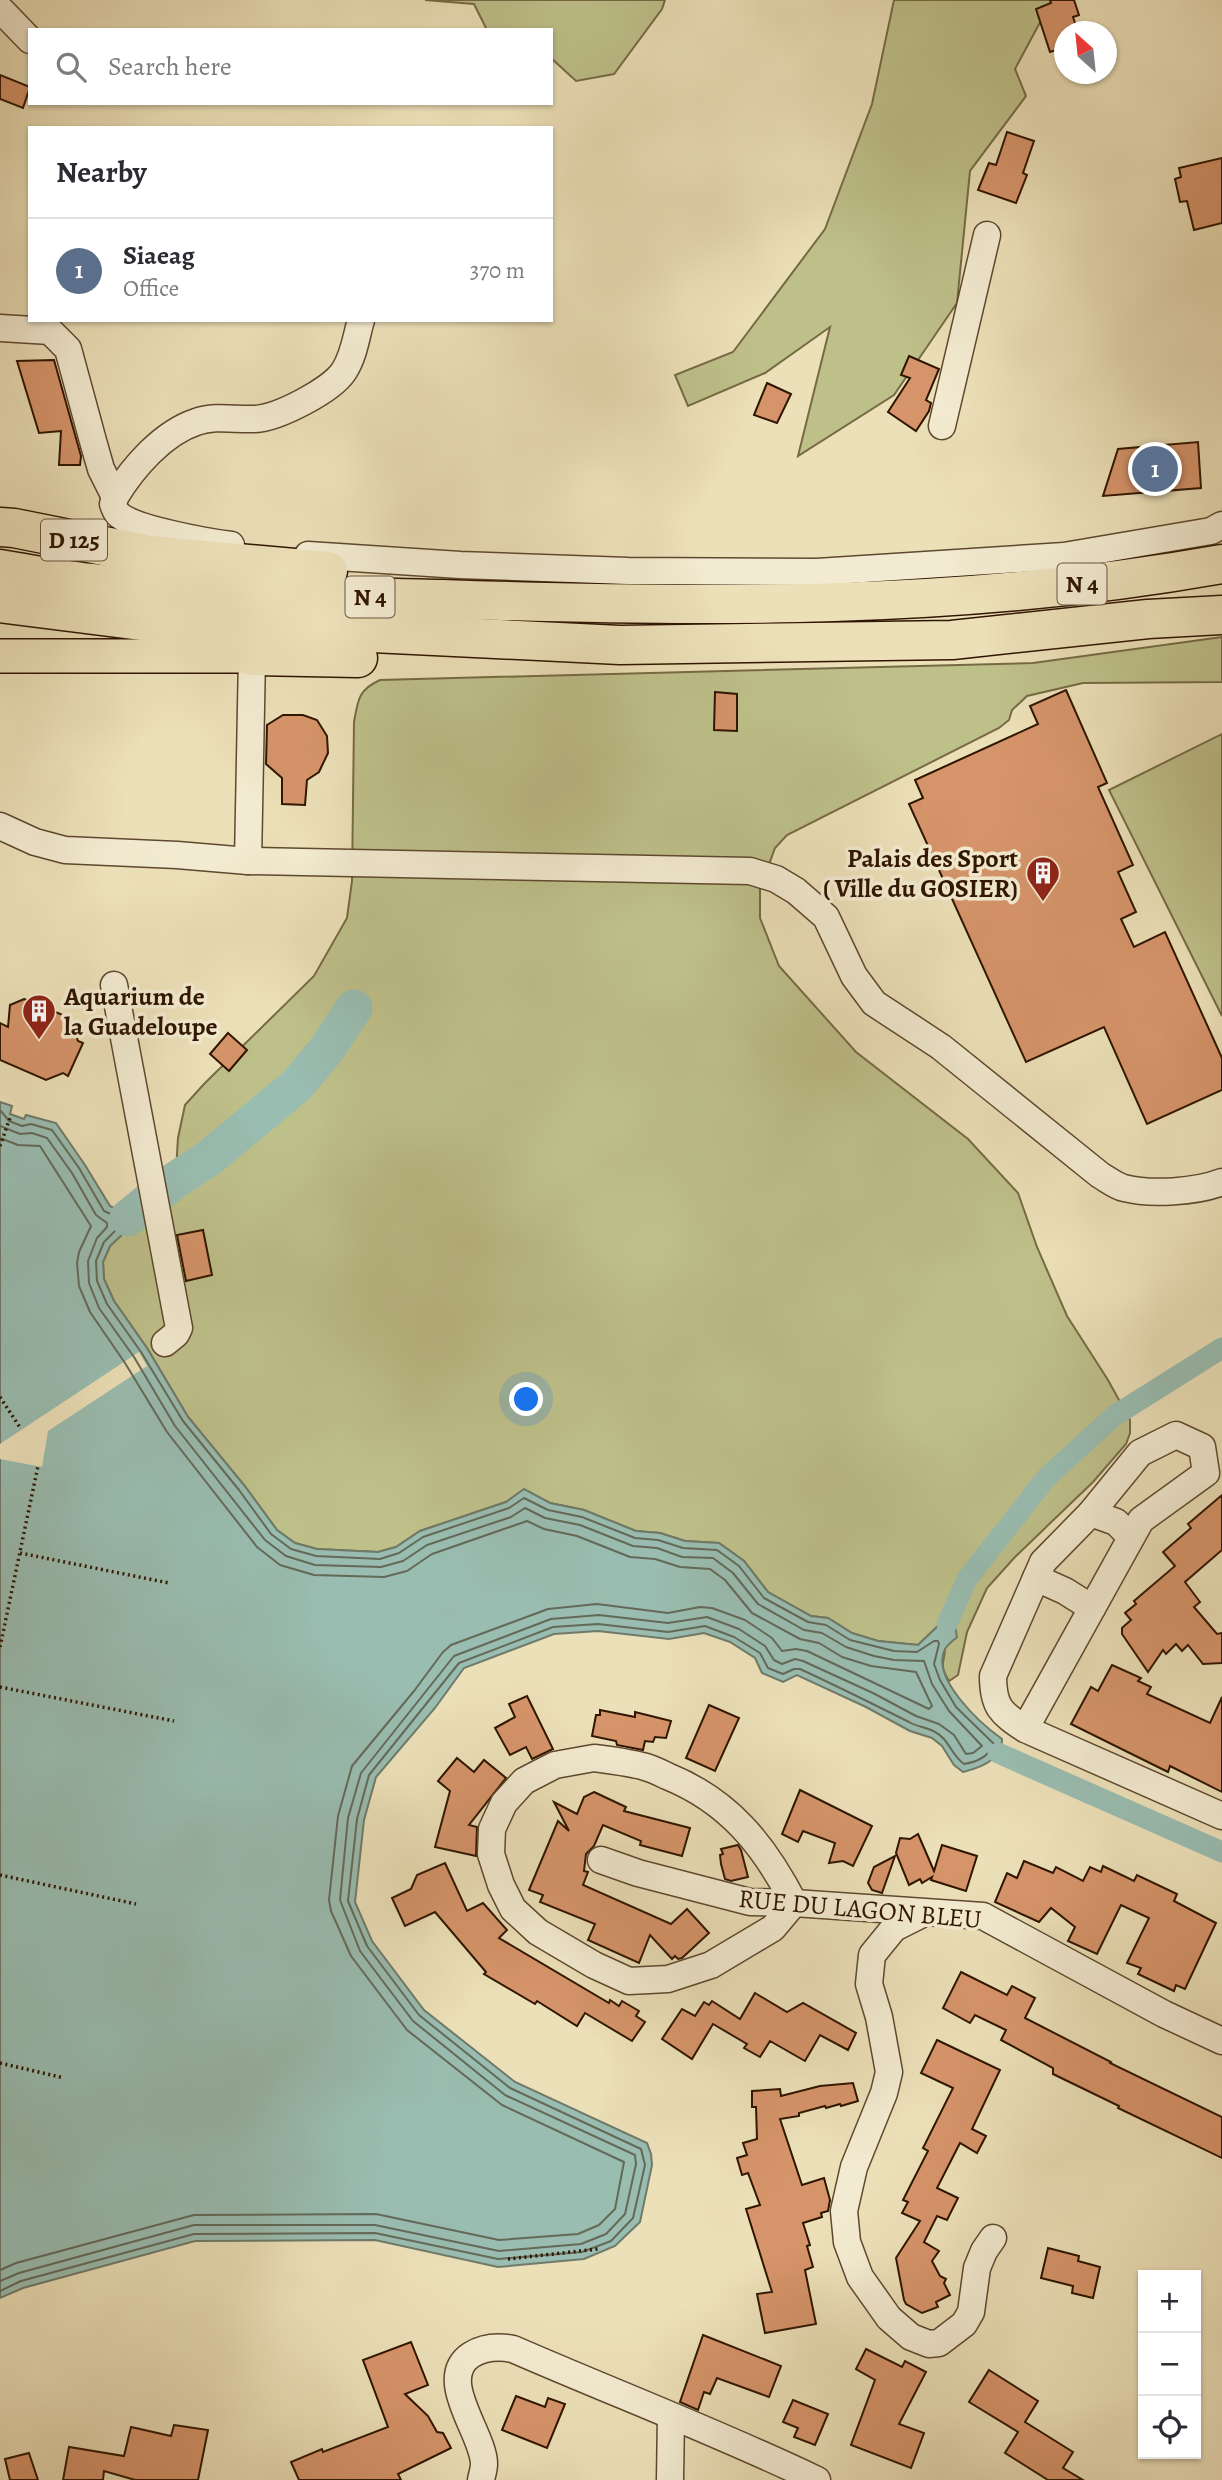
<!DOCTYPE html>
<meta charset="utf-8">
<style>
:root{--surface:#fff;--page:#f7f7f7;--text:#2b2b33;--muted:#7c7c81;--line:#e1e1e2;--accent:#8f2418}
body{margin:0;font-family:Alegreya,serif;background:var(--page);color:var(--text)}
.controls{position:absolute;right:21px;bottom:21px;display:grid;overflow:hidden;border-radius:0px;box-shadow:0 2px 5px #0004}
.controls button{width:63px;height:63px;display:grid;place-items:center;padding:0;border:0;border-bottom:2px solid var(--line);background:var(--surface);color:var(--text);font:35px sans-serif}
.compass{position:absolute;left:1054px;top:21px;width:63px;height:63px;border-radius:50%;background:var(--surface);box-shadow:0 2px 5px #0004;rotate:333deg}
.you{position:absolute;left:527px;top:1400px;width:24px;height:24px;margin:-18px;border:5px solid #fff;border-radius:50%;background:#1a73e8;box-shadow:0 0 0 10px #1a73e833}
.badge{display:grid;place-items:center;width:46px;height:46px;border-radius:50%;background:var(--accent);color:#fff;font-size:23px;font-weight:700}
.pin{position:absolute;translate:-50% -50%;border:4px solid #fff;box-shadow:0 2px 7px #0006}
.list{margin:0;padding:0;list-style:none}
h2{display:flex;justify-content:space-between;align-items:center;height:91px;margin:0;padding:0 28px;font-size:30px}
h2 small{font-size:23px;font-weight:400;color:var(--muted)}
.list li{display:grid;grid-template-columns:46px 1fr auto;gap:21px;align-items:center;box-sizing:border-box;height:105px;padding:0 28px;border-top:2px solid var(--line)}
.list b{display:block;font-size:26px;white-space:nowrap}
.list p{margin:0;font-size:23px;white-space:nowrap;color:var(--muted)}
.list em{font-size:23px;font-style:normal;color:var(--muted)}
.icon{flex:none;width:38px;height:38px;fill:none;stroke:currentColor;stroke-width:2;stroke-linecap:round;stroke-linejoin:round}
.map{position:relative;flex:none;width:1222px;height:2480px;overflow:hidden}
.search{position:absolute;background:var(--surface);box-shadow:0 2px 5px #0004;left:28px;top:28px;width:525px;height:77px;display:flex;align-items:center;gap:18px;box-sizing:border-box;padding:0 24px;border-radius:0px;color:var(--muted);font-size:26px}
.panel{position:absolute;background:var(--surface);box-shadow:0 2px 5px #0004;left:28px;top:126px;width:525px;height:196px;border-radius:0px}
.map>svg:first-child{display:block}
.green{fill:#bec08a;stroke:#766a45;stroke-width:2}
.water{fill:#99bdb1;stroke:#6f7a6a;stroke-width:2}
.pier{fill:#ece0b8}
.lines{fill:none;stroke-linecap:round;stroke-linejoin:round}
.shore{stroke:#646958;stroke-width:2}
.canal{stroke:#99bdb1;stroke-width:21}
.river{stroke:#99bdb1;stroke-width:37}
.building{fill:#d6946a;stroke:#2f1500;stroke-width:2}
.minor-casing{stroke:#5e482e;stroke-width:29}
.major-casing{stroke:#2f1500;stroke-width:36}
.highway-casing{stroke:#2f1500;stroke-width:41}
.path{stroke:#2f1500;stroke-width:3.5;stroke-dasharray:2 3.5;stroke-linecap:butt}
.minor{stroke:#f3ebd1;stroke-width:26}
.major{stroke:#ece0b8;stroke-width:33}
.highway{stroke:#ece0b8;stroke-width:38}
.labels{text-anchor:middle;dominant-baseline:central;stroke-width:7;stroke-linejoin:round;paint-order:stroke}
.shield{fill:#f3ebd1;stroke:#6a553f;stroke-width:2}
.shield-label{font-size:24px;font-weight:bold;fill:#2f1500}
.poi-label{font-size:26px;font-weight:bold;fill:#2f1500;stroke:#f3ebd1;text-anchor:end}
.street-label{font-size:26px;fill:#2f1500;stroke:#f3ebd1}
</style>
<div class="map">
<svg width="1222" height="2480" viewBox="0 0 1222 2480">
<rect width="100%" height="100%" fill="#ece0b8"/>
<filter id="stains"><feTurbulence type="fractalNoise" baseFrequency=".00286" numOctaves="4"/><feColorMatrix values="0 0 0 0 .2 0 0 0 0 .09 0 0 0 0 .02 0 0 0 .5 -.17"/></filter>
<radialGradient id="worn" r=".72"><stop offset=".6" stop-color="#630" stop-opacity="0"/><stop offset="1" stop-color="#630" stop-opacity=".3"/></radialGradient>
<g class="green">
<polygon points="425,0 665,0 662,9 614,74 576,81 551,58 551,30 487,30 474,4"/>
<polygon points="894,0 1052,0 1015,69 1026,96 970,171 957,303 894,395 798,456 830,327 765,373 688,406 675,375 733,352 825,229 872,104"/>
<path d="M1222 637V682L1083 683 1027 696 1012 710 1009 720 999 728 787 835 775 848 760 889V918L779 966 856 1052 968 1139 1018 1193 1037 1247 1067 1316 1108 1380 1130 1420V1433L1126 1444 1093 1482 1015 1557 987 1588 967 1632 958 1675 949 1681C938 1663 945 1664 945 1647 945 1640 941 1631 940 1624L918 1645 878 1641 852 1633 828 1618 811 1616 768 1592 744 1561 719 1543 685 1541 660 1533 636 1531 584 1510 550 1503 524 1490 506 1502 420 1531 396 1547 378 1552 317 1549 295 1543 277 1530 244 1485 188 1417 147 1348 114 1301 104 1279 103 1262 110 1246 131 1226 169 1199 175 1186 178 1138 185 1105 204 1084 314 976 347 918 352 881 354 722C358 700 358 690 380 680L1033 663Z"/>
<polygon points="1222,734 1222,1016 1109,790"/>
</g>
<path class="water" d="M0 1102 12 1106 10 1114 24 1119 26 1115 56 1123 85 1165 110 1206 118 1210 125 1209 131 1226 110 1246 103 1262 104 1279 114 1301 147 1348 188 1417 244 1485 277 1530 295 1543 317 1549 378 1552 396 1547 420 1531 506 1502 524 1489 550 1503 584 1510 636 1531 660 1533 685 1541 719 1543 744 1561 768 1592 811 1616 828 1618 852 1633 878 1641 918 1645 940 1624 955 1626 957 1637C954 1640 948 1644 945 1649 930 1678 981 1724 1002 1739 1003 1759 980 1768 963 1772L954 1765 942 1746 932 1738 910 1731 866 1707 797 1675 783 1682 762 1673 755 1658 730 1642 704 1633 669 1639 598 1631 554 1634 464 1668 435 1708 376 1777 364 1820 355 1902 372 1941 424 2010 515 2082 647 2143 651 2154 652 2165 640 2222 615 2246 584 2259 498 2267 375 2240 195 2241 23 2288 0 2298Z"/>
<polygon class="pier" points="139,1352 147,1366 48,1431 42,1467 0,1459 0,1444"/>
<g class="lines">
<g class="shore">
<path d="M0 1110 9 1121 22 1126 31 1124 52 1130 79 1168 104 1211 120 1218 121 1225 104 1242 96 1261 97 1281 107 1304 141 1352 183 1421 239 1490 271 1534 291 1549 316 1556 380 1559 399 1553 423 1537 509 1508 524 1498 548 1510 582 1517 635 1538 658 1540 683 1548 717 1550 739 1566 764 1598 808 1622 826 1625 850 1640 894 1651 917 1652 934 1641H938L939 1644 934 1664 940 1680 956 1707 994 1744C989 1756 977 1762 964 1764 951 1755 949 1739 935 1732 927 1727 917 1727 909 1722 873 1704 837 1686 800 1669H794L783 1674 768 1668 760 1653 734 1637 705 1626 668 1632 598 1624 553 1627 459 1663 369 1775 357 1819 348 1901 367 1946 419 2015 510 2088 641 2149 645 2165 633 2218 611 2241 582 2252 498 2259 375 2233 194 2234 21 2281 0 2291"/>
<polyline points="0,1126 20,1134 32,1133 47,1138 72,1173 96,1215 107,1223 107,1227 97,1238 88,1261 89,1283 99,1308 134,1357 175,1426 265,1540 286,1556 315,1565 381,1567 403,1561 427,1545 511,1517 525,1508 545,1518 580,1525 633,1546 657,1548 682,1557 713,1558 733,1573 758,1604 804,1630 822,1633 846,1647 874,1656 894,1660 924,1661 932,1684 949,1711 982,1746 973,1753 966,1754 954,1735 939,1724 916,1716 873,1693 803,1661 795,1659 782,1664 774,1660 765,1646 739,1629 707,1617 668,1623 599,1615 551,1619 454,1656 361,1773 348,1818 340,1900 360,1951 413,2021 505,2095 635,2155 636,2164 625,2214 606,2234 581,2244 499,2251 375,2225 194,2225 19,2273 0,2281"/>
<polyline points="0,1138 18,1145 40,1146 91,1226 79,1252 77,1263 79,1286 90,1312 125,1363 167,1432 257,1547 280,1565 314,1575 384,1577 407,1571 432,1554 527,1521 544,1529 577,1536 630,1557 655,1559 680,1567 710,1569 725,1580 752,1613 800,1639 819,1643 842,1657 871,1666 916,1672 932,1706 929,1709 807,1651 796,1649 782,1651 772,1638 745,1620 712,1608 700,1607 668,1613 597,1604 548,1609 451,1645 443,1652 414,1691 352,1766 338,1816 329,1900 331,1911 351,1956 407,2030 502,2105 624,2162 615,2209 599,2225 578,2234 499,2240 376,2214 194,2215 16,2263 0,2270"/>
</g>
<g class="canal">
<polyline points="947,1624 967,1579 1047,1477 1114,1416 1222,1348"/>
<polyline points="998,1753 1222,1852"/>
</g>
<polyline class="river" points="128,1218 174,1181 209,1158 297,1085 326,1050 354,1008"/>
</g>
<g class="building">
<polygon points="1050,0 1074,0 1079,15 1073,17 1078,32 1065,32 1065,47 1050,52 1036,9 1051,3"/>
<polygon points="0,75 30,87 23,108 0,99"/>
<polygon points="1007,132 1034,141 1023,173 1027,175 1016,203 978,190 989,163 996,165"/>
<polygon points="1222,158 1222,223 1194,230 1187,201 1180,202 1175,179 1181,177 1179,168"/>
<polygon points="909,356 939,369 926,400 931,403 929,411 916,431 888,412 910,378 901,375"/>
<polygon points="54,360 81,456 80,465 59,465 61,431 39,433 17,361"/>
<polygon points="767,383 791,394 777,423 754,415"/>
<polygon points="1198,442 1201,488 1103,496 1118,449"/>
<polygon points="1066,690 1107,783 1098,787 1133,865 1118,872 1136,912 1121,919 1134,947 1165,932 1222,1058 1222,1090 1147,1124 1104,1027 1026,1062 909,804 923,798 915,780 1038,724 1030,706"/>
<polygon points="715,692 737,694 737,731 714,730"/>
<polygon points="283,715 303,715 317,720 327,736 328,753 319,772 307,780 305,805 282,804 282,778 266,764 267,725"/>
<polygon points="24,999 70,1018 78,1041 83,1043 68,1076 63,1073 46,1080 0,1060 0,1023 8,1027 10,1005"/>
<polygon points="228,1033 247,1050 229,1071 210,1054"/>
<polygon points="203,1230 212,1275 186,1281 177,1235"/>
<polygon points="1222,1495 1222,1550 1185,1582 1200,1602 1194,1607 1217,1634 1222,1633 1222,1663 1203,1664 1188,1645 1182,1651 1176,1644 1166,1654 1163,1650 1148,1672 1122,1634 1122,1628 1131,1620 1125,1613 1136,1604 1134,1601 1175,1566 1163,1552 1191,1528 1188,1524"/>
<polygon points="1112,1665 1141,1678 1138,1681 1151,1687 1147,1694 1210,1723 1222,1697 1222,1792 1170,1766 1168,1772 1071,1724 1091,1687 1098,1691"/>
<polygon points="527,1696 553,1749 532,1759 526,1747 510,1755 495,1728 515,1717 509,1704"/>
<polygon points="709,1705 739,1718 715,1771 686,1758"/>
<polygon points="600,1710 635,1717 635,1712 671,1721 666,1738 655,1737 653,1742 645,1741 643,1750 617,1745 616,1741 592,1736 596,1715 600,1715"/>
<polygon points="457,1758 474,1772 484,1760 506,1778 469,1825 477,1827 476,1856 435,1847 450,1791 438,1781"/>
<polygon points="800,1790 872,1826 853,1866 843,1861 829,1863 835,1843 803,1831 798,1842 782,1834"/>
<polygon points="594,1792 626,1807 624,1811 690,1828 682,1856 640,1845 641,1841 603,1825 594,1846 586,1854 584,1871 588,1872 583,1885 671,1924 687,1909 709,1933 682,1958 678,1959 675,1956 672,1959 650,1935 639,1963 588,1940 595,1924 540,1902 543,1895 529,1890 558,1821 569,1831 554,1802 577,1814 584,1797"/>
<polygon points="918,1834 934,1871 942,1845 977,1856 966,1891 931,1880 932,1877 922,1883 920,1879 909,1885 896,1853 900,1838 910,1839"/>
<polygon points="738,1845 741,1850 748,1877 731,1881 725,1879 721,1864 720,1855 723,1854 721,1849"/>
<polygon points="895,1856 882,1893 872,1890 868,1883 874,1867"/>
<polygon points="1024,1861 1053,1873 1056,1867 1083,1881 1090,1867 1101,1872 1103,1866 1134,1881 1137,1875 1177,1894 1174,1901 1216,1923 1185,1989 1176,1985 1174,1991 1138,1974 1141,1968 1127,1963 1149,1918 1121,1905 1097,1954 1068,1941 1075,1927 1051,1908 1039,1922 995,1902 1007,1873 1017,1878"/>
<polygon points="445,1863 467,1911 483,1903 507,1930 499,1938 609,2003 610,2000 619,2006 622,2001 639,2011 636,2016 645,2022 632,2041 585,2013 577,2026 537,2001 535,2004 484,1974 486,1972 435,1912 405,1926 392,1898 411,1889 417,1875"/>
<polygon points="961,1972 1007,1995 1012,1986 1035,1998 1025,2018 1111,2062 1110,2063 1222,2117 1222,2158 1118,2108 1119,2106 1053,2074 1053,2068 1001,2040 1006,2030 975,2015 970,2023 943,2008"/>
<polygon points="755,1993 787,2012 803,2003 856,2033 848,2050 820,2035 805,2061 770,2041 760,2057 744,2048 747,2044 713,2024 692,2059 662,2039 682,2009 695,2016 704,2002 709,2005 712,2001 740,2019"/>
<polygon points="937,2040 1000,2070 972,2129 986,2136 977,2153 960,2143 937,2188 958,2198 947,2220 937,2216 924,2242 939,2251 932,2261 940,2276 946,2279 944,2283 950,2295 936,2302 938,2307 922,2313 906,2304 904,2300 896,2258 920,2221 902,2213 908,2202 903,2200 928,2151 923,2148 953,2088 921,2073"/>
<polygon points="853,2083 858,2101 841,2106 840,2104 826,2108 825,2106 799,2113 799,2116 780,2119 802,2185 824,2178 830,2200 828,2211 821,2213 822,2217 803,2223 810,2245 807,2246 813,2267 805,2270 816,2324 765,2333 757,2294 772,2292 746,2209 760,2205 748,2173 742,2175 737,2158 747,2155 743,2143 757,2139 756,2107 752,2107 752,2091 780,2089 781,2096 820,2086"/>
<polygon points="1048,2248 1079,2256 1078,2261 1100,2267 1093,2298 1072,2293 1073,2286 1041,2278"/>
<polygon points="703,2335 781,2366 769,2397 717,2378 710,2394 704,2392 698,2410 680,2402"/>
<polygon points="411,2342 428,2385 405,2394 428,2416 437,2432 443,2433 451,2448 398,2474 401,2480 299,2480 291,2462 322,2449 323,2452 388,2427 363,2360"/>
<polygon points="866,2349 902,2367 905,2361 926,2372 899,2424 924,2433 911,2468 851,2445 875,2380 856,2369"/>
<polygon points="989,2370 1038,2401 1025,2422 1073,2452 1063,2468 1083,2480 1048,2480 1005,2453 1018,2432 969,2402"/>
<polygon points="516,2396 545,2407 548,2398 565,2404 547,2448 502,2430"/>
<polygon points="793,2400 828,2414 815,2445 794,2437 798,2428 783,2422"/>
<polygon points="174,2425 208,2430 198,2480 135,2480 104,2471 103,2480 63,2480 69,2447 124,2456 131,2427 171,2436"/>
<polygon points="29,2453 38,2480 10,2480 5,2459"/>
</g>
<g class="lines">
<g class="minor-casing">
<g id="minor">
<polyline points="0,9 30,40"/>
<polyline points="0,328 50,331 68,349 93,441 101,469 115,497"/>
<polyline points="942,426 987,235"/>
<path d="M231 545C208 542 133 529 118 514 116 512 114 507 113 504L115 497C133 467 163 433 196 422 215 415 236 420 255 419 278 418 332 390 344 371 354 356 356 337 361 320"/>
<polyline points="308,555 460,565 628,571 817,572 1064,556 1211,531 1222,525"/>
<path d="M0 826 35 842 65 850 177 855 248 861 750 871 776 879 796 891 826 917 854 976 874 1003 941 1047 1100 1175C1107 1179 1116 1186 1124 1188 1151 1195 1196 1192 1222 1182"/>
<polyline points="248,861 252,656"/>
<polyline points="114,985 179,1328 176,1334 165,1343"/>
<polyline points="1091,1513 1116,1522 1131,1537"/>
<polyline points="1036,1578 1065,1591 1092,1608"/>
<path d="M1025 1729 1141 1520 1206 1473 1202 1447 1176 1435 1140 1453 1091 1513 1043 1562 993 1676C993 1707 1001 1713 1025 1729L1222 1816"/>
<path d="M594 1758C610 1760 626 1762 642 1766 651 1768 659 1772 667 1776 729 1801 764 1845 794 1903L773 1928 711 1965 668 1979 629 1981 594 1965 538 1932 513 1909 501 1885 491 1854 492 1829 504 1803 524 1781 555 1765Z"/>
<polyline points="601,1860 638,1873 750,1902 794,1903 983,1916 1164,2014 1222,2041"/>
<polyline points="924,1913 894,1928 872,1955 869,1984 879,2017 889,2072 884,2093 854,2167 844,2211 847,2242 860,2277 889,2318 911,2337 929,2344 939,2343 964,2324 971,2312 977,2268 984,2251 993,2238"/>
<path d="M481 2480C482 2475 484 2469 484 2464 484 2434 435 2379 471 2355 484 2347 497 2346 513 2349 614 2393 717 2432 817 2480"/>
<polyline points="670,2480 671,2416"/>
</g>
</g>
<g class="major-casing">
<polyline id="major" points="0,656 252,656"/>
</g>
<g class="highway-casing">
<g id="highway">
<polyline points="0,527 14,528 149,555 328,571"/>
<path d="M0 569C30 574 61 580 91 583 208 595 325 596 442 599 702 608 965 610 1222 564"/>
<polyline points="0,603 149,622 620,645 952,640 1148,619 1222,615"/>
<polyline points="252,656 358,658"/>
</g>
</g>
<g class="path">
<polyline points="0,1146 10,1118"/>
<polyline points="0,1397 21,1429"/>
<polyline points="20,1553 169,1583"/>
<polyline points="0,1647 38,1466"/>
<polyline points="0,1687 174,1721"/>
<polyline points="0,1875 136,1904"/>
<polyline points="0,2063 64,2078"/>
<polyline points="508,2259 598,2249"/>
</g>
<use href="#minor" class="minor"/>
<use href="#major" class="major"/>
<use href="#highway" class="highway"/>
</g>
<defs>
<g id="building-pin" transform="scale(1.75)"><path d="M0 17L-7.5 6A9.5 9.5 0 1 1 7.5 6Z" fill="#8f2418" stroke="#f3ebd1"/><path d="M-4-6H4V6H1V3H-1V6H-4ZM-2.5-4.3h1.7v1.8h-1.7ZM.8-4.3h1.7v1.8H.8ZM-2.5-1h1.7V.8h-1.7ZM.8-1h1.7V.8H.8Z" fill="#fff"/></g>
</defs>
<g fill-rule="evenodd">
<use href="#building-pin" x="1043" y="873"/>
<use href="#building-pin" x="39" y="1011"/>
</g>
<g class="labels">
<g class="shield">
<rect x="41" y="519.5" width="66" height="41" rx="5"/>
<rect x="1057.5" y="563.5" width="49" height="41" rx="5"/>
<rect x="345.5" y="576.5" width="49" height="41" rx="5"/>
</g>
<g class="shield-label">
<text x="74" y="540">D 125</text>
<text x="1082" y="584">N 4</text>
<text x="370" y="597">N 4</text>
</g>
<g class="poi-label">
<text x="1018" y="858">Palais des Sport<tspan x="1018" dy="30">( Ville du GOSIER)</tspan></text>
<text x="64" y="996" text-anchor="start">Aquarium de<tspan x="64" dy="30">la Guadeloupe</tspan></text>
</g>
<g class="street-label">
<text transform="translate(860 1909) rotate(5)">RUE DU LAGON BLEU</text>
</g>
</g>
<rect width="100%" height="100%" filter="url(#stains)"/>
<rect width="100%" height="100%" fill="url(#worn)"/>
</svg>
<div class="controls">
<button>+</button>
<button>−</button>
<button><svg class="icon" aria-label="locate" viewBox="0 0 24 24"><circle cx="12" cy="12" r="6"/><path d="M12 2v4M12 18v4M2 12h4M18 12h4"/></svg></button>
</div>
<svg class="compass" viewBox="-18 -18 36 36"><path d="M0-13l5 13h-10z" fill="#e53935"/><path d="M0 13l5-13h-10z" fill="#7c7c81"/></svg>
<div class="you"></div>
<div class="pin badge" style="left:1155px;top:469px;background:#5c6f8a">1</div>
<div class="search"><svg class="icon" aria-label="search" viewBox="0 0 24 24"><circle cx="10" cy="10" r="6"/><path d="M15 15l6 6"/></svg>Search here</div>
<section class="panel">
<h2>Nearby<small></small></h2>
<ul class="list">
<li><span class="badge" style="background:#5c6f8a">1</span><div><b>Siaeag</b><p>Office</p></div><em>370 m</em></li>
</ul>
</section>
</div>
